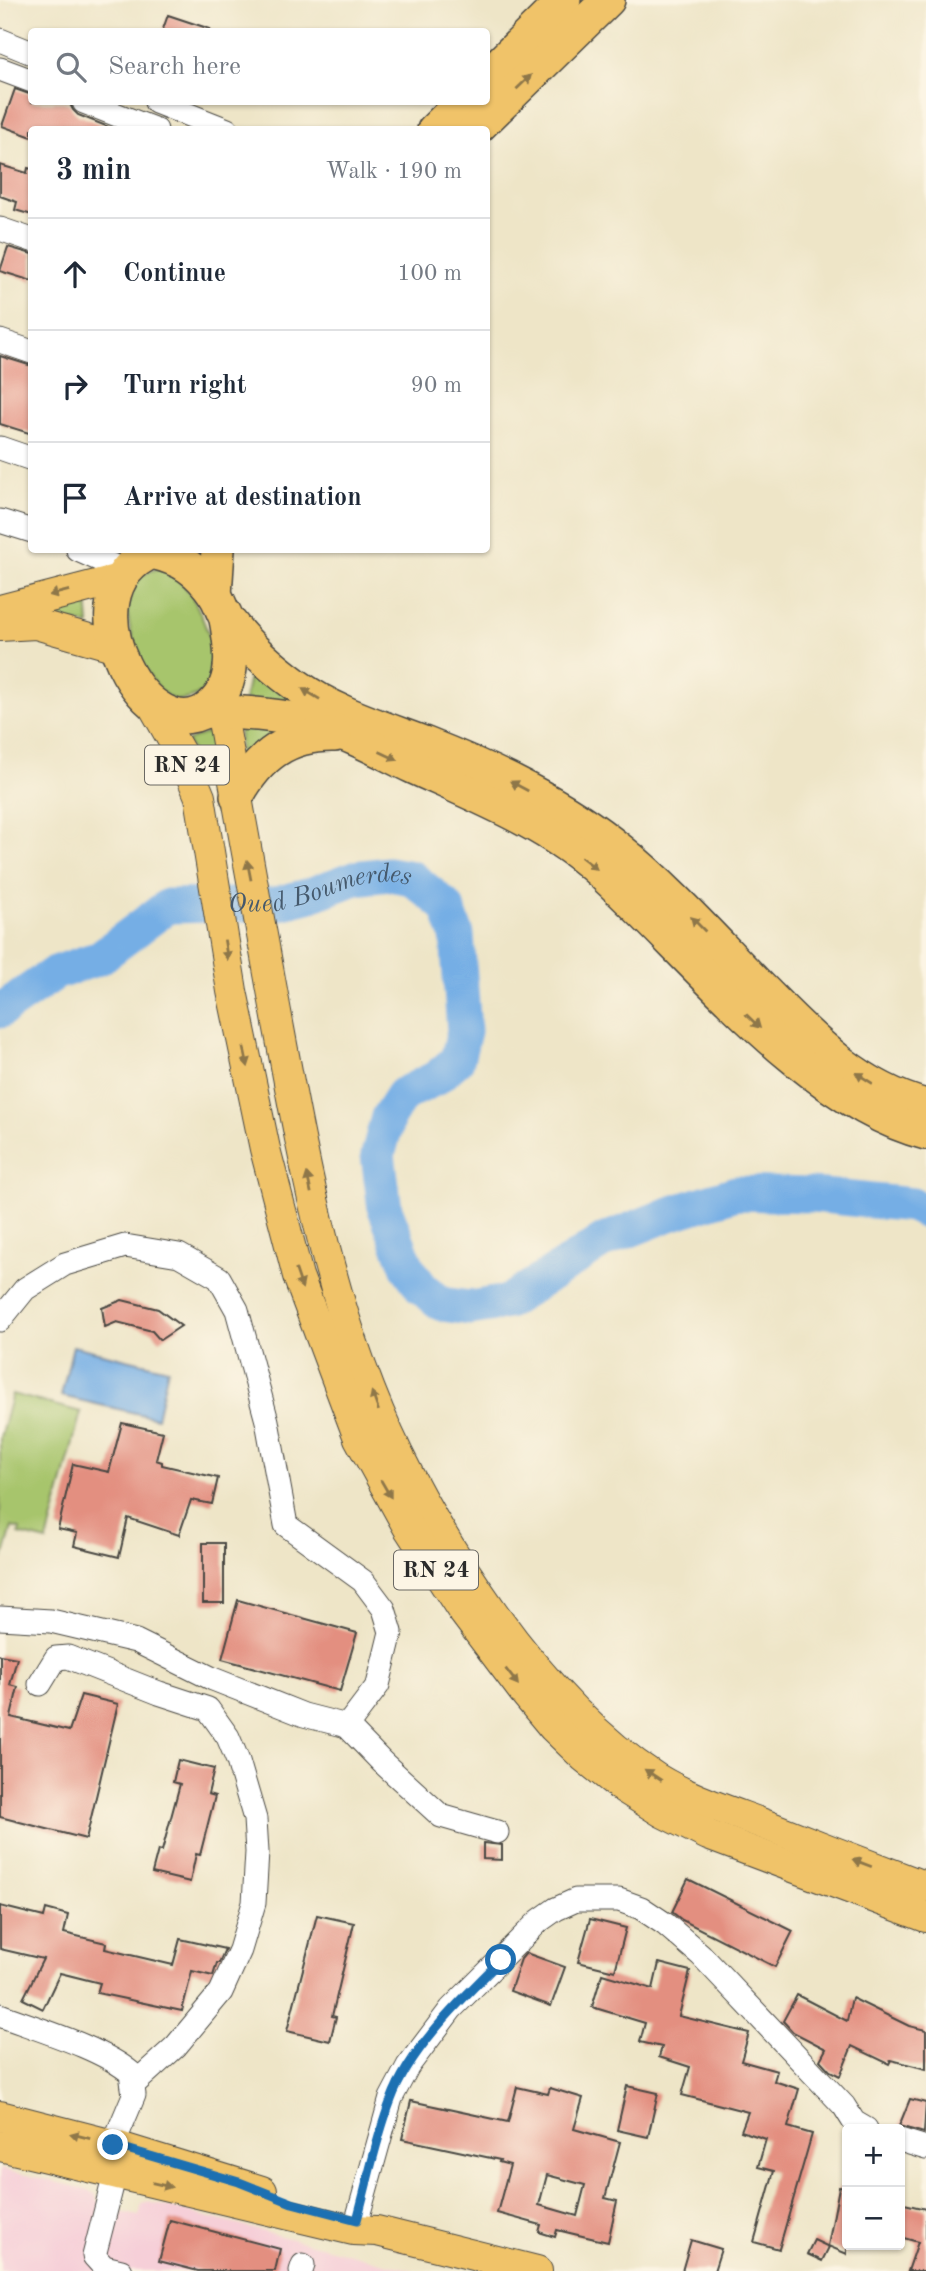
<!DOCTYPE html>
<meta charset="utf-8">
<style>
:root{--surface:#fff;--page:#f2f2f3;--text:#1f2937;--muted:#747a83;--line:#e0e1e3}
body{margin:0;font-family:"Old Standard TT",serif;background:var(--page);color:var(--text)}
.controls{position:absolute;right:21px;bottom:21px;display:grid;overflow:hidden;border-radius:7px;box-shadow:0 2px 5px #0004}
.controls button{width:63px;height:63px;display:grid;place-items:center;padding:0;border:0;border-bottom:2px solid var(--line);background:var(--surface);color:var(--text);font:35px sans-serif}
.stop{position:absolute;width:21px;height:21px;margin:-16px;border:5px solid #1f6fb2;border-radius:50%;background:#fff}
.stop.end{background:#1f6fb2;border-color:#fff;box-shadow:0 2px 7px #0008}
.list{margin:0;padding:0;list-style:none}
h2{display:flex;justify-content:space-between;align-items:center;height:91px;margin:0;padding:0 28px;font-size:30px}
h2 small{font-size:23px;font-weight:400;color:var(--muted)}
.list li{display:grid;grid-template-columns:46px 1fr auto;gap:21px;align-items:center;box-sizing:border-box;height:112px;padding:0 28px;border-top:2px solid var(--line)}
.list b{display:block;font-size:26px;white-space:nowrap}
.list em{font-size:23px;font-style:normal;color:var(--muted)}
.icon{flex:none;width:38px;height:38px;fill:none;stroke:currentColor;stroke-width:2;stroke-linecap:round;stroke-linejoin:round}
.map{position:relative;flex:none;width:926px;height:2271px;overflow:hidden}
.search{position:absolute;background:var(--surface);box-shadow:0 2px 5px #0004;left:28px;top:28px;width:462px;height:77px;display:flex;align-items:center;gap:18px;box-sizing:border-box;padding:0 24px;border-radius:7px;color:var(--muted);font-size:26px}
.panel{position:absolute;background:var(--surface);box-shadow:0 2px 5px #0004;left:28px;top:126px;width:462px;height:427px;border-radius:7px}
.map>svg:first-child{display:block}
.built{fill:#f6cfd8}
.green{fill:#a7c56c;stroke:#69784c;stroke-width:2}
.water{fill:#75aee5;stroke:#506c88;stroke-width:2}
.lines{fill:none;stroke-linecap:round;stroke-linejoin:round}
.river{stroke:#75aee5;stroke-width:35}
.building{fill:#e38f80;fill-rule:evenodd}
.minor-casing{stroke:#484742;stroke-width:25}
.major-casing{stroke:#484742;stroke-width:32}
.highway-casing{stroke:#484742;stroke-width:36}
.minor{stroke:#fff;stroke-width:23}
.major{stroke:#f0c369;stroke-width:30}
.highway{stroke:#f0c369;stroke-width:33}
.oneway{fill:#8e774a}
.route{stroke:#1f6fb2;stroke-width:9}
.labels{text-anchor:middle;dominant-baseline:central;stroke-width:6;stroke-linejoin:round;paint-order:stroke}
.shield{fill:#fcf5e5;stroke:#6a6863;stroke-width:2}
.shield-label{font-size:23px;font-weight:bold;fill:#2b2b2b}
.water-label{font-size:26px;font-style:italic;fill:#45596c;stroke:#fcf5e5}
</style>
<div class="map">
<svg width="926" height="2271" viewBox="0 0 926 2271">
<rect width="100%" height="100%" fill="#fcf5e5"/>
<filter id="ink" filterUnits="userSpaceOnUse"><feTurbulence type="fractalNoise" baseFrequency=".0143" numOctaves="2"/><feDisplacementMap in="SourceGraphic" scale="14" xChannelSelector="R" yChannelSelector="G"/><feConvolveMatrix kernelMatrix="1 2 1 2 8 2 1 2 1" color-interpolation-filters="sRGB"/></filter>
<filter id="wash" filterUnits="userSpaceOnUse"><feTurbulence type="fractalNoise" baseFrequency=".00686" numOctaves="4" result="noise"/><feDisplacementMap in="SourceGraphic" scale="28" xChannelSelector="R" yChannelSelector="G"/><feGaussianBlur stdDeviation="1.57" result="paint"/><feColorMatrix in="noise" values="0 0 0 0 0 0 0 0 0 0 0 0 0 0 0 0 0 1.4 0 .05"/><feComposite in="paint" operator="in"/></filter>
<g filter="url(#wash)">
<rect width="100%" height="100%" fill="#eee5c7"/>
<polygon class="built" points="0,2169 86,2189 95,2194 103,2208 139,2216 142,2204 149,2202 416,2271 0,2271"/>
<g class="green">
<path d="M160 568C185 578 196 601 205 625 216 652 226 686 191 698 184 700 176 701 170 698 148 686 126 632 128 608 128 598 135 587 138 577L150 571Z"/>
<polygon points="87,595 89,625 39,615"/>
<polygon points="252,664 310,710 244,700"/>
<polygon points="239,721 304,728 240,770"/>
<polygon points="216,729 221,819 210,786 187,741"/>
<polygon points="12,1394 81,1412 47,1541 19,1534 20,1529 12,1527 3,1559 0,1558 0,1438"/>
</g>
<polygon class="water" points="73,1346 168,1369 157,1418 61,1396"/>
<g class="lines">
<path class="river" id="s1" d="M0 1011 55 973 99 958 168 906 276 904 307 896 355 878 389 874 412 878 447 907 457 935 464 1031 457 1060 436 1078 402 1095 388 1117 378 1155 385 1209 408 1268 422 1288 442 1304 470 1308 507 1302 605 1240 670 1214 736 1193 813 1195 912 1205 926 1212"/>
</g>
<g id="blocks">
<g class="building">
<polygon points="168,15 210,29 209,32 162,32"/>
<polygon points="15,89 32,95 32,102 64,102 70,104 73,110 78,115 116,130 32,130 32,137 2,126"/>
<polygon points="0,165 27,173 28,168 32,169 32,215 15,210 17,202 0,196"/>
<polygon points="8,247 32,254 32,281 0,271"/>
<polygon points="0,356 32,366 32,434 0,424"/>
<polygon points="122,1300 158,1309 181,1326 160,1340 152,1331 117,1322 105,1327 102,1308"/>
<polygon points="122,1423 163,1432 156,1460 162,1462 162,1465 218,1478 212,1504 191,1500 179,1535 128,1518 119,1557 74,1546 77,1533 58,1529 73,1464 109,1472"/>
<rect x="203" y="1543" width="21" height="60"/>
<polygon points="238,1600 357,1633 340,1691 222,1659"/>
<polygon points="0,1655 17,1658 10,1685 18,1687 11,1717 69,1731 81,1695 118,1704 86,1839 0,1817"/>
<polygon points="178,1760 214,1769 208,1794 215,1796 200,1855 196,1854 190,1882 152,1873 158,1850 162,1851 180,1784 173,1782"/>
<polygon points="483,1843 502,1845 502,1860 483,1859"/>
<polygon points="688,1879 793,1931 775,1967 682,1920 672,1912"/>
<polygon points="0,1906 44,1917 46,1909 68,1915 64,1933 106,1943 105,1949 173,1965 180,1939 225,1949 219,1963 217,1963 213,1976 192,1971 182,2011 97,1993 100,1983 60,1973 43,2009 23,1999 43,1959 0,1949"/>
<polygon points="317,1915 354,1923 332,2016 336,2017 330,2041 287,2031"/>
<polygon points="590,1919 626,1928 615,1971 578,1962"/>
<polygon points="526,1953 565,1967 551,2006 510,1991 521,1959"/>
<polygon points="659,1963 690,1971 679,2016 749,2033 741,2061 777,2071 774,2081 799,2089 788,2127 812,2134 779,2249 754,2242 774,2171 758,2167 766,2139 741,2131 748,2112 682,2095 690,2067 659,2057 662,2047 640,2042 645,2023 592,2007 602,1974 653,1989"/>
<polygon points="797,1995 847,2021 852,1998 909,2026 926,2030 926,2069 891,2060 889,2064 852,2046 840,2076 830,2071 820,2060 826,2049 793,2032 783,2021"/>
<polygon points="627,2086 658,2093 648,2137 617,2130"/>
<path d="M517 2087 548 2094 550 2088 583 2098 574 2129 620 2142 605 2198 617 2201 608 2242 557 2230 555 2237 539 2232 541 2225 497 2213 510 2165 499 2162 500 2160 402 2139 411 2101 508 2122ZM547 2175 585 2185 577 2216 539 2205Z"/>
<polygon points="910,2099 926,2103 924,2133 899,2126"/>
<polygon points="839,2187 847,2188 847,2254 828,2246"/>
<polygon points="900,2203 926,2209 926,2271 908,2271 918,2242 900,2237"/>
<polygon points="170,2220 280,2249 275,2271 198,2271 159,2261"/>
<polygon points="691,2240 721,2249 714,2271 682,2271"/>
<polygon points="814,2240 829,2247 822,2261 807,2254"/>
</g>
</g>
</g>
<g filter="url(#ink)">
<use href="#blocks" fill-opacity="0" stroke="#484742" stroke-width="2"/>
<g class="lines">
<g class="minor-casing">
<g id="minor">
<polyline points="0,40 32,53"/>
<polyline points="0,69 32,81"/>
<polyline points="84,102 156,130"/>
<polyline points="156,102 227,130"/>
<polyline points="0,229 32,240"/>
<polyline points="0,341 32,352"/>
<polyline points="0,448 32,459"/>
<polyline points="0,521 32,531"/>
<polyline points="78,550 125,571"/>
<polyline points="0,1320 25,1289 65,1264 125,1246 179,1255 219,1278 237,1310 267,1421 286,1525 363,1581 384,1609 391,1632 378,1685 347,1726"/>
<polyline points="0,1618 51,1621 136,1641 213,1679 304,1715 347,1726 382,1762 441,1816 497,1832"/>
<polyline points="40,1684 56,1658 68,1657 159,1693 208,1709 228,1737 238,1761 255,1819 257,1852 254,1903 240,1950 221,1992 176,2046 133,2085"/>
<path d="M0 2015C37 2029 102 2048 131 2073L134 2095 113 2145"/>
<polyline points="900,2140 926,2148"/>
<polyline points="115,2174 94,2256 104,2267 121,2271"/>
<polyline points="357,2220 391,2098 408,2066 451,2009 539,1921 556,1909 576,1900 619,1900 641,1908 665,1924 701,1955 844,2106 854,2122 866,2129"/>
<polyline points="301,2271 303,2265"/>
</g>
</g>
<g class="major-casing">
<g id="major">
<polyline points="0,610 119,579"/>
<polyline points="0,626 36,624 117,647"/>
<path d="M219 699C238 807 258 915 278 1023 305 1169 332 1319 398 1454 425 1509 458 1563 494 1614 538 1675 592 1737 656 1778 690 1799 729 1811 766 1825 819 1846 873 1867 926 1887"/>
<polyline points="151,702 186,763 200,797 232,991 265,1149 298,1276 359,1438 408,1527 462,1610 524,1692 553,1727 584,1757 619,1785 662,1812 708,1835 926,1917"/>
<polyline points="0,2116 113,2145 262,2191"/>
<polyline points="0,2146 353,2230 377,2231 537,2271"/>
</g>
</g>
<g class="highway-casing">
<g id="highway">
<polyline points="486,77 564,0"/>
<polyline points="434,130 462,102"/>
<polyline points="475,130 608,0"/>
<polyline points="215,595 218,550"/>
<path d="M225 614C231 644 238 682 212 705 152 762 57 593 152 552 181 559 198 569 215 595 219 601 221 608 224 614 242 641 270 666 296 685 334 713 382 727 426 744 494 771 563 803 620 850 672 892 721 948 768 995 813 1041 861 1089 926 1106"/>
<path d="M206 711C243 713 280 714 316 724 350 734 382 752 413 767 476 796 546 823 598 870 690 952 805 1102 926 1133"/>
<path d="M237 796C259 756 287 734 335 735"/>
</g>
</g>
<use href="#minor" class="minor"/>
<use href="#major" class="major"/>
<use href="#highway" class="highway"/>
</g>
<defs><path id="oneway-solid" d="M-6-.8H1V-3.2L6.5 0L1 3.2V.8H-6Z" transform="scale(1.75)"/></defs>
<g class="oneway">
<use href="#oneway-solid" transform="translate(524 82) rotate(-44)"/>
<use href="#oneway-solid" transform="translate(59 593) rotate(166)"/>
<use href="#oneway-solid" transform="translate(311 694) rotate(-149)"/>
<use href="#oneway-solid" transform="translate(389 756) rotate(25)"/>
<use href="#oneway-solid" transform="translate(519 786) rotate(-152)"/>
<use href="#oneway-solid" transform="translate(589 863) rotate(38)"/>
<use href="#oneway-solid" transform="translate(249 870) rotate(-101)"/>
<use href="#oneway-solid" transform="translate(698 924) rotate(-135)"/>
<use href="#oneway-solid" transform="translate(226 950) rotate(81)"/>
<use href="#oneway-solid" transform="translate(753 1021) rotate(44)"/>
<use href="#oneway-solid" transform="translate(246 1057) rotate(78)"/>
<use href="#oneway-solid" transform="translate(864 1078) rotate(-148)"/>
<use href="#oneway-solid" transform="translate(309 1183) rotate(-102)"/>
<use href="#oneway-solid" transform="translate(299 1279) rotate(71)"/>
<use href="#oneway-solid" transform="translate(375 1401) rotate(-110)"/>
<use href="#oneway-solid" transform="translate(386 1489) rotate(60)"/>
<use href="#oneway-solid" transform="translate(512 1677) rotate(52)"/>
<use href="#oneway-solid" transform="translate(653 1775) rotate(-147)"/>
<use href="#oneway-solid" transform="translate(862 1863) rotate(-159)"/>
<use href="#oneway-solid" transform="translate(80 2136) rotate(-166)"/>
<use href="#oneway-solid" transform="translate(162 2185) rotate(13)"/>
</g>
</g>
<g class="lines" filter="url(#ink)">
<path class="route" d="M113 2145 239 2182 292 2203 357 2220C368 2180 376 2138 391 2100 410 2048 463 1998 501 1960"/>
</g>
<g class="labels">
<g class="shield">
<rect x="145" y="745.5" width="84" height="39" rx="5"/>
<rect x="394" y="1550.5" width="84" height="39" rx="5"/>
</g>
<g class="shield-label">
<text x="187" y="765">RN 24</text>
<text x="436" y="1570">RN 24</text>
</g>
<g class="water-label">
<text stroke="none"><textPath href="#s1" startOffset="354">Oued Boumerdes</textPath></text>
</g>
</g>
</svg>
<div class="controls">
<button>+</button>
<button>−</button>
</div>
<div class="stop" style="left:501px;top:1960px"></div>
<div class="stop end" style="left:113px;top:2145px"></div>
<div class="search"><svg class="icon" aria-label="search" viewBox="0 0 24 24"><circle cx="10" cy="10" r="6"/><path d="M15 15l6 6"/></svg>Search here</div>
<section class="panel">
<h2>3 min<small>Walk · 190 m</small></h2>
<ul class="list">
<li><svg class="icon" aria-label="ahead" viewBox="0 0 24 24"><path d="M12 20V5M6 11l6-6 6 6"/></svg><div><b>Continue</b></div><em>100 m</em></li>
<li><svg class="icon" aria-label="right" viewBox="0 0 24 24"><path d="M7 20v-9h11M14 6l5 5-5 5"/></svg><div><b>Turn right</b></div><em>90 m</em></li>
<li><svg class="icon" aria-label="arrive" viewBox="0 0 24 24"><path d="M6 21V4h12l-3 4 3 4H6"/></svg><div><b>Arrive at destination</b></div></li>
</ul>
</section>
</div>
